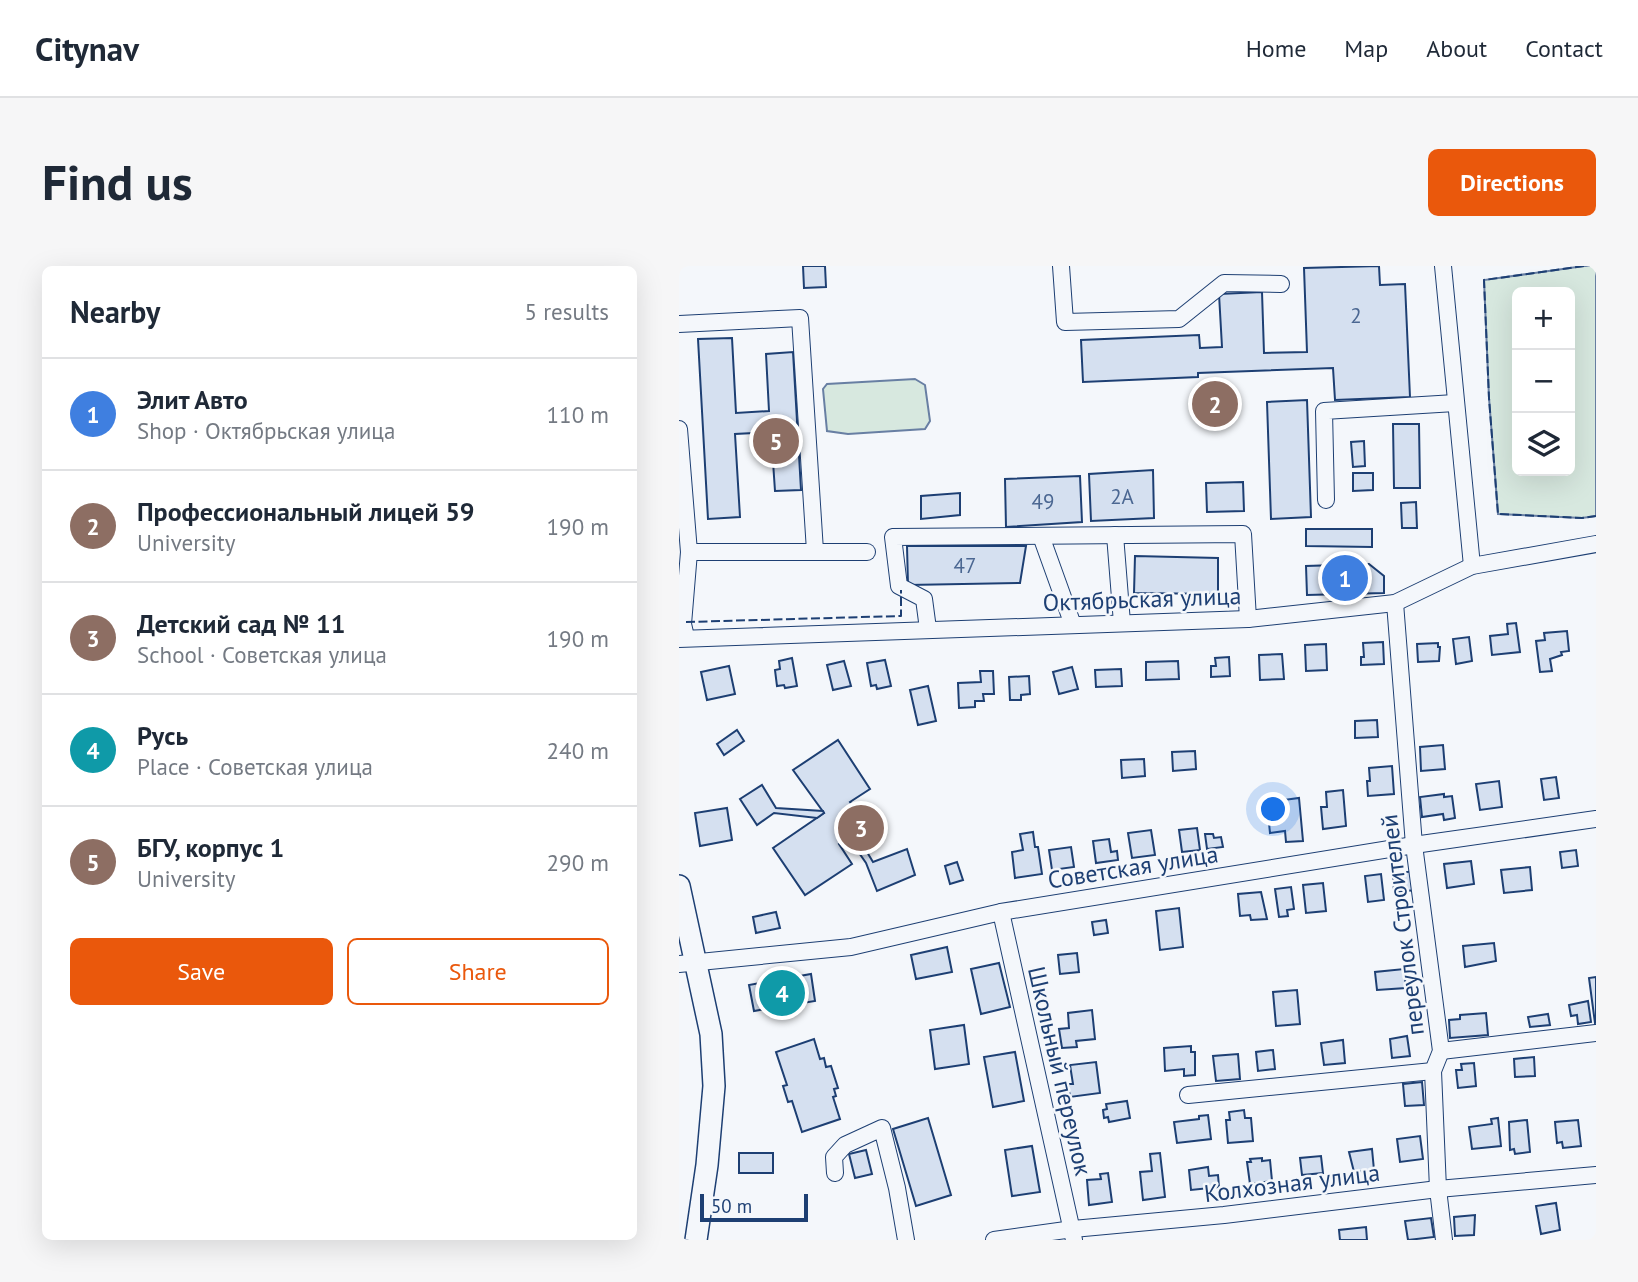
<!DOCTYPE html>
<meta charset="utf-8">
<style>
:root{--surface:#fff;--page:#f6f6f7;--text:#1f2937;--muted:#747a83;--line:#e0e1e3;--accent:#ea580c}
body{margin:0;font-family:"PT Sans",sans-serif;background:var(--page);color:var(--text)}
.controls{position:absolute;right:21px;top:21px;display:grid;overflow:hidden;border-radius:10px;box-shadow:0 7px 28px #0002}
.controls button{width:63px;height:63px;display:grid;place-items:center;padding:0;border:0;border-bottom:2px solid var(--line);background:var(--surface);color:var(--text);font:35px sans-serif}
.scale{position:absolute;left:21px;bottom:18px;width:108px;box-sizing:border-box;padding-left:7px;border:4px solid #1d3f73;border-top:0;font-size:19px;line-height:24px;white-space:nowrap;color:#1d3f73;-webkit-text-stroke:5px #f4f7fb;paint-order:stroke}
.you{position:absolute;left:595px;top:544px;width:24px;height:24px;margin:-18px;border:5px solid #fff;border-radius:50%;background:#1a73e8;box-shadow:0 0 0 10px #1a73e833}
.badge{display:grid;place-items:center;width:46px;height:46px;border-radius:50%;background:var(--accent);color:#fff;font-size:23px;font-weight:700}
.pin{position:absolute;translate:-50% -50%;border:4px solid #fff;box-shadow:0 2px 7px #0006}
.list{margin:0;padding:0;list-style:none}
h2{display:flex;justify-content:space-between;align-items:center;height:91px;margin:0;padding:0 28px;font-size:30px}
h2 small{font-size:23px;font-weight:400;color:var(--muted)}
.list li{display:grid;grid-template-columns:46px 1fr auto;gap:21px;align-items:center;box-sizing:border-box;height:112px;padding:0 28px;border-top:2px solid var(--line)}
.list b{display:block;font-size:26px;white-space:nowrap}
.list p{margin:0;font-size:23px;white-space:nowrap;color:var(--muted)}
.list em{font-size:23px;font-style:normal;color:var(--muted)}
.actions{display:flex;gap:14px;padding:21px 28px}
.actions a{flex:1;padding:16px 0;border:2px solid var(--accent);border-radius:10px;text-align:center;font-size:24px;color:var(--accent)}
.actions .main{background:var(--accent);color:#fff}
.icon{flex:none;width:38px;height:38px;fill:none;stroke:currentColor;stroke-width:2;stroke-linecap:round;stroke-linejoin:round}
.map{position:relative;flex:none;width:917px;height:974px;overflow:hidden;border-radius:10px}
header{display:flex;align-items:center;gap:42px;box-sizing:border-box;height:98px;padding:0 35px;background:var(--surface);border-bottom:2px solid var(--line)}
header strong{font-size:33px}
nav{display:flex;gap:38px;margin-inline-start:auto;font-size:24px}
.intro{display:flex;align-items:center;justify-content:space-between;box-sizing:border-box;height:168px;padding:0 42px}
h1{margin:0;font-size:49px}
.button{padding:18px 32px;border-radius:10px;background:var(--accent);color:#fff;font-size:24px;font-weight:700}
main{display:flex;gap:42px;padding:0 42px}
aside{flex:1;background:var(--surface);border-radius:10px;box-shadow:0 7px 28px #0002}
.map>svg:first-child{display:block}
.green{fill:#d7e8df;stroke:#687fa3;stroke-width:2;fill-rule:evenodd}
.building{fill:#d5e0f0;stroke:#1d3f73;stroke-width:2}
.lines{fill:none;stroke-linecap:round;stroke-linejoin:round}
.minor-casing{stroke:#1d3f73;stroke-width:18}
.major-casing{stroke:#1d3f73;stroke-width:24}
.minor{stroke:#f4f7fb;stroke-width:16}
.major{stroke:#f4f7fb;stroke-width:21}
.fence{stroke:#1d3f73;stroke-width:2;stroke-dasharray:9 3.5;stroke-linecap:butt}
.labels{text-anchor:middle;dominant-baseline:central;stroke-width:5;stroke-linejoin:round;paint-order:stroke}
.number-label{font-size:21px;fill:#4b6792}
.street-label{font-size:24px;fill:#1d3f73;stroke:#f4f7fb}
</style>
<header>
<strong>Citynav</strong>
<nav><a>Home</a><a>Map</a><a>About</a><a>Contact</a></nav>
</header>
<div class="intro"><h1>Find us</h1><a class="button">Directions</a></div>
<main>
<aside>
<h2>Nearby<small>5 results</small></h2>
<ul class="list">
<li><span class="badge" style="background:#3f7fe0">1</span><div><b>Элит Авто</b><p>Shop · Октябрьская улица</p></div><em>110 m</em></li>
<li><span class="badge" style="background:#8d6e63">2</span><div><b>Профессиональный лицей 59</b><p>University</p></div><em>190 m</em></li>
<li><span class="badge" style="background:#8d6e63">3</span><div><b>Детский сад № 11</b><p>School · Советская улица</p></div><em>190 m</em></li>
<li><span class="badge" style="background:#0f9aa8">4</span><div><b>Русь</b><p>Place · Советская улица</p></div><em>240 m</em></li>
<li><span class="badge" style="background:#8d6e63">5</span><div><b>БГУ, корпус 1</b><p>University</p></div><em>290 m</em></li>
</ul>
<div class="actions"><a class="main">Save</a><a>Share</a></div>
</aside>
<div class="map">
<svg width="917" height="974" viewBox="0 0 917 974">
<rect width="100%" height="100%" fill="#f4f7fb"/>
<g class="green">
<path d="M905 0H917V250L903 252 819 248 810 132 805 14ZM891 26V205H838V26Z"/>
<polygon points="236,113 246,119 251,155 246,163 169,168 148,165 144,123 148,118"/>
</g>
<g class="building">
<polygon points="124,0 146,0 147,21 125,22"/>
<polygon points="700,0 701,19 726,18 731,131 656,134 654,102 519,107 519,111 404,116 402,74 520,69 521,82 543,81 540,28 583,26 585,87 628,86 625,2"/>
<polygon points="53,72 57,147 90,145 87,88 114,86 122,224 96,225 92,166 56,168 61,251 29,253 19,73"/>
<polygon points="628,134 632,251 592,253 588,136"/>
<polygon points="714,158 740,158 741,222 715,222"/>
<polygon points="685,175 686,200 674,201 672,176"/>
<polygon points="474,204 475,252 412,255 410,208"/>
<polygon points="674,207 694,207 694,224 674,225"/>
<polygon points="401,210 403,256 327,261 326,213"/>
<polygon points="564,216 565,245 528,246 527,217"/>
<polygon points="281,227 281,249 242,253 242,230"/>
<polygon points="737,236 738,262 723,262 722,237"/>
<polygon points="627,263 693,263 693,281 627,280"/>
<polygon points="228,280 347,280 341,317 229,319"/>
<polygon points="456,290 539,292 539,328 455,327"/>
<polygon points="690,298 705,310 705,327 628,329 627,300"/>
<polygon points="837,357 841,386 813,389 811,370 829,368 828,358"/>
<polygon points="888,365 890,385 882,386 883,389 871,393 873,405 861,406 857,375 866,374 865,367"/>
<polygon points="790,371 793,395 777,398 774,373"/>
<polygon points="704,376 705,398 682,399 682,391 685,391 684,377"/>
<polygon points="759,377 759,381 761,381 760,395 739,396 738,378"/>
<polygon points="647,378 648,404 627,405 626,379"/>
<polygon points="603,388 605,413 581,414 580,389"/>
<polygon points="550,391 551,410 532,411 532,400 537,400 536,392"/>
<polygon points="113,392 118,420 106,422 105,419 98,420 96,404 101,403 100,395"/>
<polygon points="206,394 212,420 198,423 197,419 192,420 188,397"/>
<polygon points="165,395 172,420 154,424 148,399"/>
<polygon points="499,395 500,413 467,414 467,396"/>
<polygon points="50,400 56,428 28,434 22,406"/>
<polygon points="393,401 399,423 380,428 374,406"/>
<polygon points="442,403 443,420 417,421 416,404"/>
<polygon points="301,405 314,405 315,428 304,428 305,435 296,435 296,441 280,442 279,417 302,416"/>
<polygon points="350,410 351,428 342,429 342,434 331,434 330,411"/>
<polygon points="249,420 257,455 239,459 231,424"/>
<polygon points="698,454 699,471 676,472 676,455"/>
<polygon points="58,464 65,475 45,489 38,478"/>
<polygon points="159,474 191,523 171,536 187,560 160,578 173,598 126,629 94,582 145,547 114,504"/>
<polygon points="764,479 766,503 742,505 741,481"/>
<polygon points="516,485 517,503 494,505 493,486"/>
<polygon points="465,493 466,510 443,512 442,494"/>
<polygon points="713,500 715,528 689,530 688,515 691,515 690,502"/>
<polygon points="877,511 880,532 865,534 862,513"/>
<polygon points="820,515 823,541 801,544 797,518"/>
<polygon points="83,519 97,542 144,545 145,547 138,552 95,547 78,559 61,533"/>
<polygon points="664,524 667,560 644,563 642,541 648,541 647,526"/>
<polygon points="765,528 765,531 773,530 776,552 765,554 764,548 743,551 741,531"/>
<polygon points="620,532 624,575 607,576 606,565 591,567 589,547 598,546 597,535"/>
<polygon points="48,542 53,574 21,580 16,547"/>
<polygon points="518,562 521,584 503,586 500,564"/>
<polygon points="472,564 476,589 453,592 449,567"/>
<polygon points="176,566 194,596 228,583 236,609 198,625 187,597 169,571"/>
<polygon points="354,566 356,581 359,581 363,608 336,612 333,586 344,584 341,568"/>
<polygon points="526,568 534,568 535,572 542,571 544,581 528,583"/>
<polygon points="430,573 432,586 438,585 439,594 417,597 414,575"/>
<polygon points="392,581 395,601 373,604 370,584"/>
<polygon points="897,584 899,600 883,602 881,586"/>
<polygon points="792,595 795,618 768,622 765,598"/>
<polygon points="278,596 284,614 271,618 266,600"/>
<polygon points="851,601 853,624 825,627 822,604"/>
<polygon points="736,605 738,624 715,626 714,612 720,611 719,607"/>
<polygon points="702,608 705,634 689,636 686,610"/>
<polygon points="644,617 647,645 627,647 624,619"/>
<polygon points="612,621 615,643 608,644 609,650 600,651 596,623"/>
<polygon points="582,626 588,653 572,654 571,649 561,650 559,628"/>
<polygon points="500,642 504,681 481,684 477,645"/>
<polygon points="97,646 101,662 77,667 74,651"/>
<polygon points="427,654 429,667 415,669 413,656"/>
<polygon points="815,677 817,695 786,701 784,680"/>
<polygon points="268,681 273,706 237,713 232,689"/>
<polygon points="398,687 400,706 381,708 379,689"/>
<polygon points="320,697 331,741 302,748 292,703"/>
<polygon points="725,703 727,722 698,724 696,706"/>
<polygon points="132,708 136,735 75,745 70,719"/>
<polygon points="917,711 917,756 916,757 910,712"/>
<polygon points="618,724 621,758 597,760 594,726"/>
<polygon points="909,735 912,756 899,758 898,749 892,750 890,739"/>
<polygon points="413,744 416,773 397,775 398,781 383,782 380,763 390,762 389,747"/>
<polygon points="807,747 809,769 771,772 770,754 781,753 781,749"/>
<polygon points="869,748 871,759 851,761 849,751"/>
<polygon points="285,759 290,798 256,803 251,764"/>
<polygon points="728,770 731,790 713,792 711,773"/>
<polygon points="135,773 141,793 145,792 147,801 152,800 159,822 155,823 157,830 154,831 161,853 123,866 113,835 109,836 104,820 108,819 97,786"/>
<polygon points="664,774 666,797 645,799 642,777"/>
<polygon points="512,780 512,786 516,786 516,809 505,810 505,803 486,805 485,782"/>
<polygon points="594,784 596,803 579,805 577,786"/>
<polygon points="336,786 345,835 314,841 305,791"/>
<polygon points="559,788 561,813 537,815 534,790"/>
<polygon points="855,791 856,810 836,811 835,793"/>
<polygon points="417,796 421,827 391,831 389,818 394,818 391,799"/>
<polygon points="795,797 797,820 779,822 777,804 783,804 782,798"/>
<polygon points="743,816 745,839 726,840 724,818"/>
<polygon points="448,835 451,852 430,856 429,851 425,852 424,844 428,843 427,838"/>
<polygon points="565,844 566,852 572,852 574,875 549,877 547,854 551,854 550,846"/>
<polygon points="529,849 532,873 498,877 495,856 520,853 520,850"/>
<polygon points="249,852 272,929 237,940 214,863"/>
<polygon points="819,852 822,880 793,883 790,861 813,858 812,853"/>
<polygon points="848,854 851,886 836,888 835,883 831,884 830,856"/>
<polygon points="899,854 902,880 884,882 883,876 878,877 876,856"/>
<polygon points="741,870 744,893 721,896 718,873"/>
<polygon points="353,880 361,926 333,930 326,884"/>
<polygon points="693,883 695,904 675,906 670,886"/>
<polygon points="187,884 193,908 176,912 170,888"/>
<rect x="60" y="887" width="34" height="20"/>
<polygon points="481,887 486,931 464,934 461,906 473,905 471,888"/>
<polygon points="642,890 644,907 623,909 621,892"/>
<polygon points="583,892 583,895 591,894 593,915 571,918 568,896 572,896 571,893"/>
<polygon points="529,901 530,910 539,909 540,921 512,924 510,904"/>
<polygon points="429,907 433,936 410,939 408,914 422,913 421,908"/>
<polygon points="877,937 881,964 862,968 857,940"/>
<polygon points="796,949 795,969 776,970 775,951"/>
<polygon points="752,952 755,971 729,974 726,955"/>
<polygon points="687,961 688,974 661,974 660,964"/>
</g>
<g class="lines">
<g class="minor-casing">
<g id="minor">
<polyline points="382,0 386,56 500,53 545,17 602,18"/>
<polyline points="764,0 793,300"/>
<polyline points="0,58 121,52 136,285"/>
<polyline points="0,163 10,286 4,358 7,371"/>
<polyline points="647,234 645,145 776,137"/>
<polyline points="436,269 443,357"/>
<polyline points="362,270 394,359"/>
<polyline points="10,286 188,286"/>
<polyline points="716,337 735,579 762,785 754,805 759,923 765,974"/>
<polyline points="249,363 245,333 220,320 214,271 564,268 569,353"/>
<polyline points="0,373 569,353 716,337 793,300 917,278"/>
<polyline points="322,646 395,974"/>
<polyline points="0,698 172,681 322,646 735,579 917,553"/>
<polyline points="762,785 917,767"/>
<polyline points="509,829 754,805"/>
<polyline points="156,907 155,891 166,879 203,862 218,922 227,974"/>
<polyline points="315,974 394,963 545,949 759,923 917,909"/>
</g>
</g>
<g class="major-casing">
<polyline id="major" points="0,620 32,768 35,820 28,899 17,974"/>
</g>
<use href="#minor" class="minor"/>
<use href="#major" class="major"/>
<g class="fence">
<polyline points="905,0 805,14 810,132 819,248 903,252 917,250"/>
<polyline points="7,356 222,350 222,324"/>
</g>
</g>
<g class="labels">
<g class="number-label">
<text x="677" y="49">2</text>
<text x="443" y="230">2А</text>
<text x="364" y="235">49</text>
<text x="286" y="299">47</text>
</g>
<g class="street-label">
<text transform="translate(463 333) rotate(-2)">Октябрьская улица</text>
<text transform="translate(454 601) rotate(-9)">Советская улица</text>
<text transform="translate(723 659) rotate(-97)">переулок Строителей</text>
<text transform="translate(381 805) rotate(77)">Школьный переулок</text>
<text transform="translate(613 917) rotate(-7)">Колхозная улица</text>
</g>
</g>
</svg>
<div class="controls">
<button>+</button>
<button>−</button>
<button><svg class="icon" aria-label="layers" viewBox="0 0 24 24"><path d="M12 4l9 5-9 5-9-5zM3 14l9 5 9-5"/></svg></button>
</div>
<div class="scale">50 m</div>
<div class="you"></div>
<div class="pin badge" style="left:666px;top:312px;background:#3f7fe0">1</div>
<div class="pin badge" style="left:536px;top:138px;background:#8d6e63">2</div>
<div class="pin badge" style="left:182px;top:562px;background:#8d6e63">3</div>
<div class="pin badge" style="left:103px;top:727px;background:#0f9aa8">4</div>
<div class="pin badge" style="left:97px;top:175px;background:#8d6e63">5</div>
</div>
</main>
